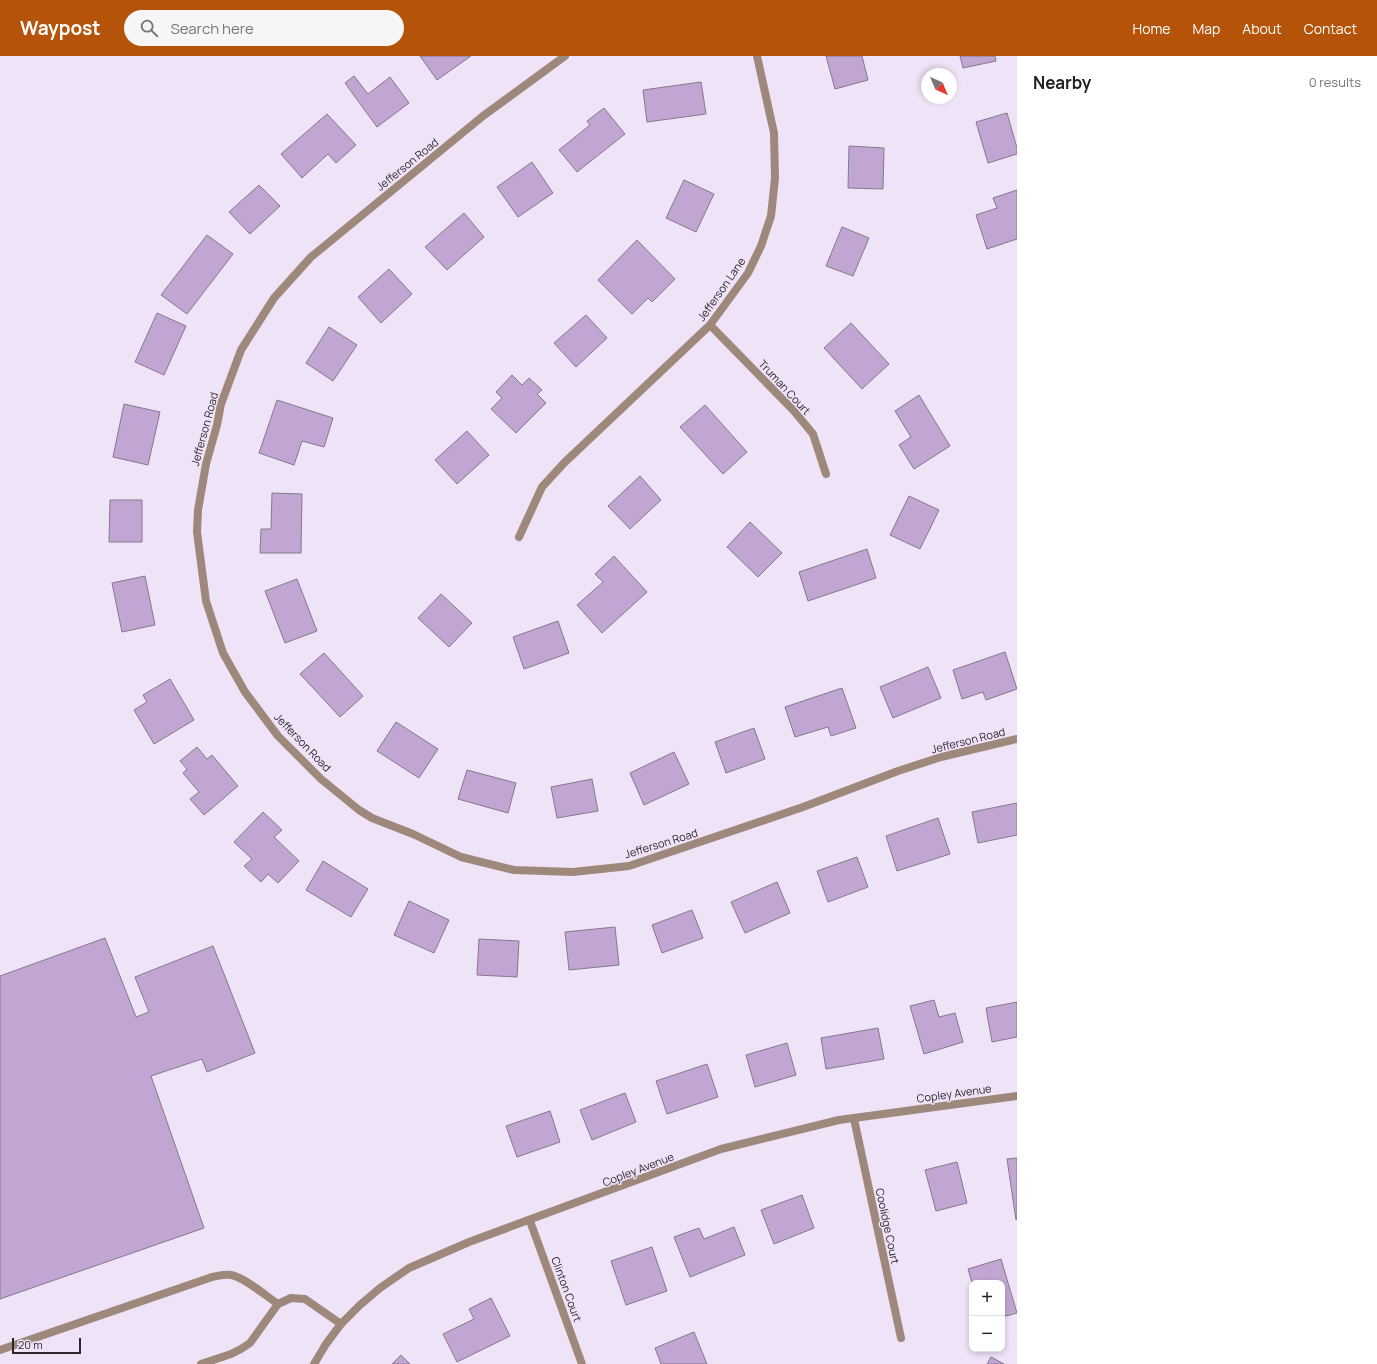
<!DOCTYPE html>
<meta charset="utf-8">
<style>
:root{--surface:#fff;--page:#f6f6f6;--text:#202124;--muted:#757577;--line:#e0e0e0;--accent:#b45309}
body{margin:0;font-family:Manrope,sans-serif;background:var(--page);color:var(--text)}
.controls{position:absolute;right:12px;bottom:12px;display:grid;overflow:hidden;border-radius:8px;box-shadow:0 2px 6px #0003}
.controls button{width:36px;height:36px;display:grid;place-items:center;padding:0;border:0;border-bottom:1px solid var(--line);background:var(--surface);color:var(--text);font:20px sans-serif}
.compass{position:absolute;left:921px;top:12px;width:36px;height:36px;border-radius:50%;background:var(--surface);box-shadow:0 2px 6px #0003;rotate:136deg}
.scale{position:absolute;left:12px;bottom:10px;width:69px;box-sizing:border-box;padding-left:4px;border:2px solid #2b272e;border-top:0;font-size:11px;line-height:14px;white-space:nowrap;color:#2b272e;-webkit-text-stroke:3px #efe3f7;paint-order:stroke}
.list{margin:0;padding:0;list-style:none}
h2{display:flex;justify-content:space-between;align-items:center;height:52px;margin:0;padding:0 16px;font-size:17px}
h2 small{font-size:13px;font-weight:400;color:var(--muted)}
.icon{flex:none;width:22px;height:22px;fill:none;stroke:currentColor;stroke-width:2;stroke-linecap:round;stroke-linejoin:round}
.map{position:relative;flex:none;width:1017px;height:1308px;overflow:hidden}
header{display:flex;align-items:center;gap:24px;box-sizing:border-box;height:56px;padding:0 20px;background:var(--accent);color:#fff}
header strong{font-size:19px}
nav{display:flex;gap:22px;margin-inline-start:auto;font-size:14px}
.search{width:280px;height:36px;background:var(--page);display:flex;align-items:center;gap:10px;box-sizing:border-box;padding:0 14px;border-radius:22px;color:var(--muted);font-size:15px}
main{display:flex}
aside{flex:1;background:var(--surface)}
.map>svg:first-child{display:block}
.building{fill:#c1a5d2;stroke:#84798b}
.lines{fill:none;stroke-linecap:round;stroke-linejoin:round}
.lane{stroke:#9d887b;stroke-width:8}
.street{stroke:#9d887b;stroke-width:8}
.labels{text-anchor:middle;dominant-baseline:central;stroke-width:3;stroke-linejoin:round;paint-order:stroke}
.street-label{font-size:11px;fill:#2b272e;stroke:#efe3f7}
</style>
<header>
<strong>Waypost</strong>
<div class="search"><svg class="icon" aria-label="search" viewBox="0 0 24 24"><circle cx="10" cy="10" r="6"/><path d="M15 15l6 6"/></svg>Search here</div>
<nav><a>Home</a><a>Map</a><a>About</a><a>Contact</a></nav>
</header>
<main>
<div class="map">
<svg width="1017" height="1308" viewBox="0 0 1017 1308">
<rect width="100%" height="100%" fill="#efe3f7"/>
<g class="building">
<polygon points="420,0 471,0 437,24"/>
<polygon points="826,0 862,0 868,24 835,33"/>
<polygon points="960,0 995,0 996,5 963,12"/>
<polygon points="354,20 368,38 390,21 409,47 377,71 345,27"/>
<polygon points="701,26 706,58 647,66 643,34"/>
<polygon points="604,52 625,78 577,116 559,94 590,69 587,65"/>
<polygon points="1007,57 1017,92 1017,98 988,107 976,66"/>
<polygon points="327,58 356,89 336,107 328,98 302,122 281,98"/>
<polygon points="849,90 884,92 883,133 848,132"/>
<polygon points="532,106 553,137 518,161 497,131"/>
<polygon points="684,124 714,138 696,176 666,162"/>
<polygon points="259,129 280,150 250,178 229,156"/>
<polygon points="1017,134 1017,183 987,193 976,159 997,152 993,142"/>
<polygon points="464,157 484,181 447,214 425,191"/>
<polygon points="842,171 869,182 853,220 826,210"/>
<polygon points="207,179 233,198 187,258 161,239"/>
<polygon points="637,184 675,223 652,246 648,242 632,258 598,224"/>
<polygon points="389,213 412,238 381,267 358,241"/>
<polygon points="157,257 186,270 164,319 135,306"/>
<polygon points="586,259 607,282 576,311 554,287"/>
<polygon points="851,267 889,308 862,333 824,292"/>
<polygon points="329,271 357,289 333,325 306,307"/>
<polygon points="512,319 522,329 529,322 542,334 537,338 546,347 516,377 491,353 502,342 496,336"/>
<polygon points="919,339 950,390 914,413 899,389 911,381 895,355"/>
<polygon points="277,344 333,362 324,391 302,385 294,409 259,397"/>
<polygon points="124,348 160,356 148,409 113,401"/>
<polygon points="705,349 747,396 723,418 680,371"/>
<polygon points="467,375 489,399 457,428 435,404"/>
<polygon points="640,420 661,444 630,473 608,450"/>
<polygon points="272,437 302,438 301,497 260,497 261,473 271,473"/>
<polygon points="909,440 939,454 920,493 890,479"/>
<polygon points="110,444 142,444 142,486 109,486"/>
<polygon points="750,466 782,497 758,521 727,491"/>
<polygon points="867,493 876,522 808,545 799,516"/>
<polygon points="614,500 647,536 602,577 577,549 603,526 595,518"/>
<polygon points="145,520 155,569 122,576 112,527"/>
<polygon points="297,523 317,575 285,587 265,535"/>
<polygon points="441,538 472,567 449,591 418,562"/>
<polygon points="558,565 569,597 524,613 513,581"/>
<polygon points="1005,596 1017,633 986,644 983,636 962,643 953,614"/>
<polygon points="324,597 363,640 340,661 300,618"/>
<polygon points="928,611 941,642 893,662 880,631"/>
<polygon points="170,623 194,664 154,688 134,654 147,646 143,639"/>
<polygon points="842,632 856,672 831,680 828,671 795,681 785,651"/>
<polygon points="396,666 438,693 419,722 377,695"/>
<polygon points="754,672 765,703 726,717 715,686"/>
<polygon points="197,691 207,703 212,699 238,730 204,759 190,743 199,736 183,717 187,713 180,705"/>
<polygon points="674,696 689,728 644,749 630,717"/>
<polygon points="467,714 516,727 508,757 458,743"/>
<polygon points="592,723 598,755 557,762 551,731"/>
<polygon points="1017,747 1017,779 978,787 972,756"/>
<polygon points="263,756 282,774 274,781 299,805 278,827 268,818 261,826 244,810 252,803 234,786"/>
<polygon points="938,762 950,798 897,815 886,780"/>
<polygon points="857,801 868,831 828,846 817,815"/>
<polygon points="323,805 368,833 351,861 306,834"/>
<polygon points="777,826 790,857 745,877 731,846"/>
<polygon points="409,845 449,864 434,897 394,879"/>
<polygon points="692,854 703,882 662,897 652,869"/>
<polygon points="615,871 619,909 569,914 565,876"/>
<polygon points="105,882 136,961 149,956 135,921 213,890 255,997 207,1016 202,1003 151,1020 204,1172 0,1243 0,920"/>
<polygon points="479,883 519,885 517,921 477,919"/>
<polygon points="934,944 939,961 955,957 963,986 924,998 910,950"/>
<polygon points="1017,946 1017,981 992,986 986,952"/>
<polygon points="878,972 884,1003 826,1013 821,982"/>
<polygon points="787,987 796,1019 755,1031 746,999"/>
<polygon points="707,1008 718,1041 667,1058 656,1025"/>
<polygon points="625,1037 636,1066 592,1084 580,1054"/>
<polygon points="550,1055 560,1086 517,1101 506,1070"/>
<polygon points="1017,1102 1017,1163 1016,1164 1007,1103"/>
<polygon points="957,1106 967,1147 936,1155 925,1114"/>
<polygon points="802,1139 814,1172 774,1188 761,1154"/>
<polygon points="734,1171 745,1199 690,1221 674,1181 699,1172 704,1183"/>
<polygon points="652,1191 667,1235 626,1249 611,1205"/>
<polygon points="1001,1203 1017,1257 1002,1261 1002,1227 972,1227 968,1213"/>
<polygon points="491,1242 510,1280 457,1306 443,1278 474,1263 469,1253"/>
<polygon points="694,1276 707,1308 661,1308 655,1292"/>
<polygon points="401,1299 410,1308 392,1308"/>
<polygon points="991,1301 1004,1308 987,1308"/>
</g>
<g class="lines">
<path class="lane" d="M0 1294 212 1221C218 1220 224 1218 231 1219 244 1221 266 1240 278 1248"/>
<g class="street">
<polyline points="565,0 483,60 311,201 274,242 241,294 221,348 217,369 206,408 198,454 197,476 206,545 223,597 245,636 278,680 321,723 359,754 372,762 413,778 461,801 514,814 573,816 629,810 803,751 898,715 941,701 1017,683"/>
<polyline points="710,269 794,355 813,378 826,418"/>
<polyline points="519,481 542,431 564,407 710,269 748,217 761,190 771,160 775,122 774,77 757,0"/>
<polyline points="854,1063 901,1282"/>
<polyline points="530,1165 582,1308"/>
<polyline points="201,1308 231,1298 241,1293 250,1287 278,1248 291,1242 305,1243 341,1268"/>
<polyline points="314,1308 326,1288 341,1268 360,1249 380,1232 409,1212 469,1186 721,1093 839,1064 1017,1040"/>
</g>
</g>
<g class="labels">
<g class="street-label">
<text transform="translate(407 108) rotate(-39)">Jefferson Road</text>
<text transform="translate(721 233) rotate(-55)">Jefferson Lane</text>
<text transform="translate(785 331) rotate(47)">Truman Court</text>
<text transform="translate(204 373) rotate(-75)">Jefferson Road</text>
<text transform="translate(968 684) rotate(-14)">Jefferson Road</text>
<text transform="translate(303 686) rotate(46)">Jefferson Road</text>
<text transform="translate(661 787) rotate(-17)">Jefferson Road</text>
<text transform="translate(954 1037) rotate(-8)">Copley Avenue</text>
<text transform="translate(638 1113) rotate(-21)">Copley Avenue</text>
<text transform="translate(888 1170) rotate(78)">Coolidge Court</text>
<text transform="translate(567 1233) rotate(70)">Clinton Court</text>
</g>
</g>
</svg>
<div class="controls">
<button>+</button>
<button>−</button>
</div>
<svg class="compass" viewBox="-18 -18 36 36"><path d="M0-13l5 13h-10z" fill="#e53935"/><path d="M0 13l5-13h-10z" fill="#757577"/></svg>
<div class="scale">20 m</div>
</div>
<aside>
<h2>Nearby<small>0 results</small></h2>
<ul class="list">
</ul>
</aside>
</main>
